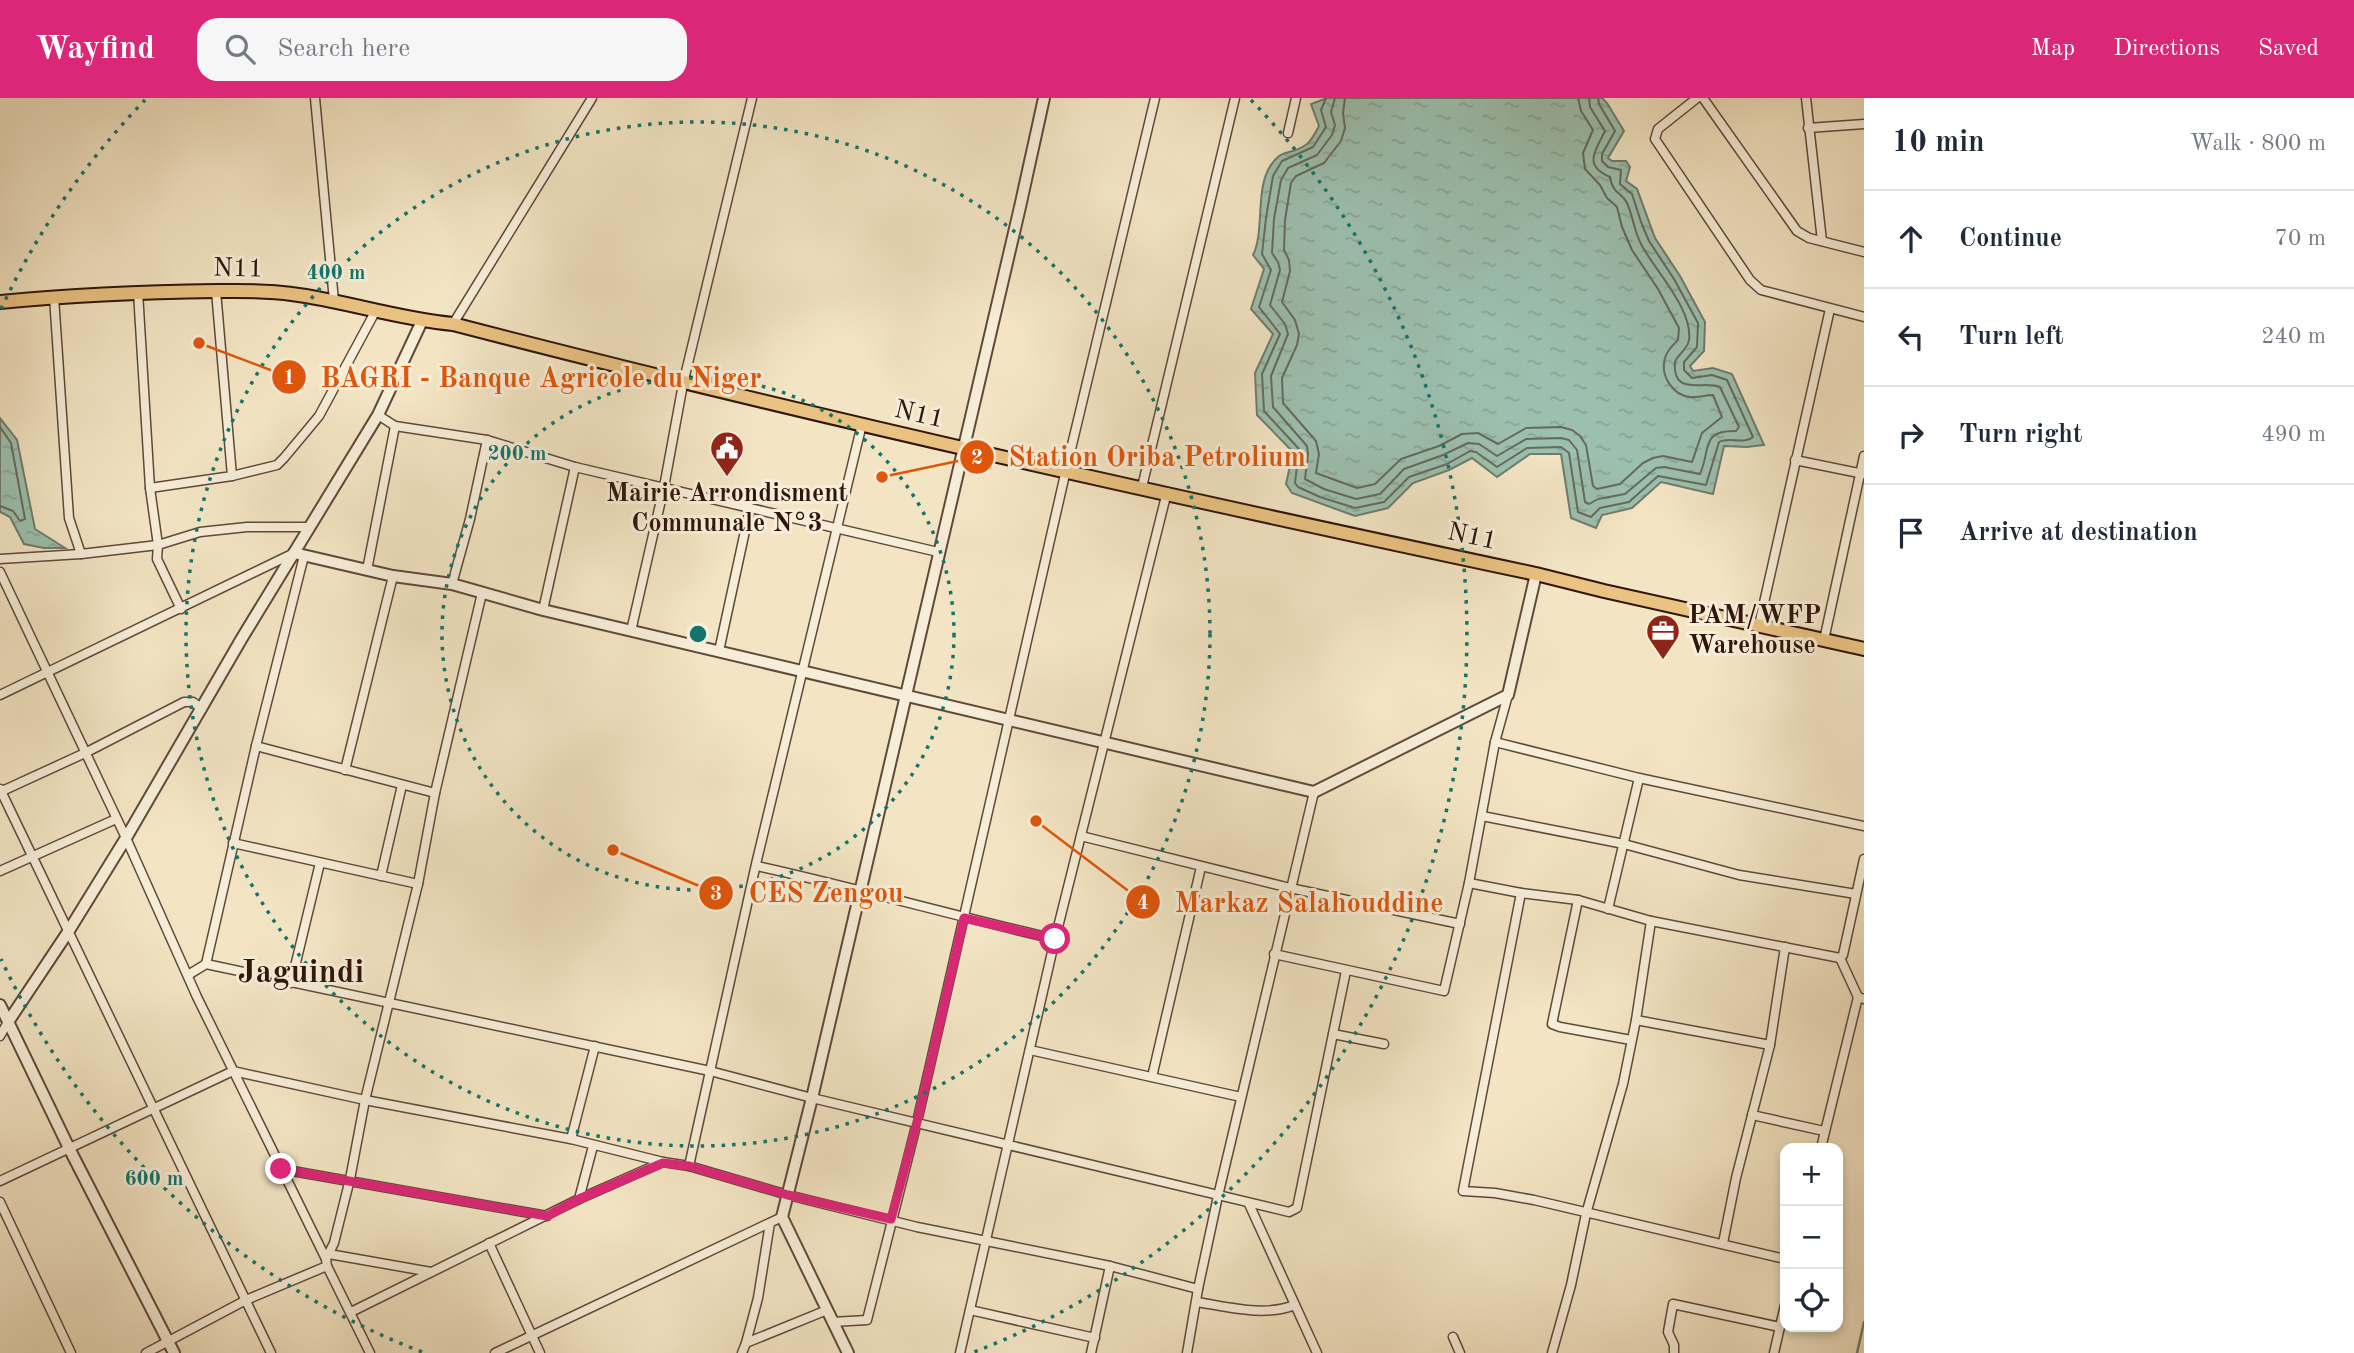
<!DOCTYPE html>
<meta charset="utf-8">
<style>
:root{--surface:#fff;--page:#f6f6f7;--text:#1f2937;--muted:#747a83;--line:#e0e1e3;--accent:#db2777}
body{margin:0;font-family:"Old Standard TT",serif;background:var(--page);color:var(--text)}
.controls{position:absolute;right:21px;bottom:21px;display:grid;overflow:hidden;border-radius:14px;box-shadow:0 4px 10px #0003}
.controls button{width:63px;height:63px;display:grid;place-items:center;padding:0;border:0;border-bottom:2px solid var(--line);background:var(--surface);color:var(--text);font:35px sans-serif}
.stop{position:absolute;width:21px;height:21px;margin:-16px;border:5px solid #db2777;border-radius:50%;background:#fff}
.stop.end{background:#db2777;border-color:#fff;box-shadow:0 2px 7px #0008}
.list{margin:0;padding:0;list-style:none}
h2{display:flex;justify-content:space-between;align-items:center;height:91px;margin:0;padding:0 28px;font-size:30px}
h2 small{font-size:23px;font-weight:400;color:var(--muted)}
.list li{display:grid;grid-template-columns:46px 1fr auto;gap:21px;align-items:center;box-sizing:border-box;height:98px;padding:0 28px;border-top:2px solid var(--line)}
.list b{display:block;font-size:26px;white-space:nowrap}
.list em{font-size:23px;font-style:normal;color:var(--muted)}
.icon{flex:none;width:38px;height:38px;fill:none;stroke:currentColor;stroke-width:2;stroke-linecap:round;stroke-linejoin:round}
.map{position:relative;flex:none;width:1864px;height:1255px;overflow:hidden}
header{display:flex;align-items:center;gap:42px;box-sizing:border-box;height:98px;padding:0 35px;background:var(--accent);color:#fff}
header strong{font-size:33px}
nav{display:flex;gap:38px;margin-inline-start:auto;font-size:24px}
.search{width:490px;height:63px;background:var(--page);display:flex;align-items:center;gap:18px;box-sizing:border-box;padding:0 24px;border-radius:21px;color:var(--muted);font-size:26px}
main{display:flex}
aside{flex:1;background:var(--surface)}
.map>svg:first-child{display:block}
.water{fill:url(#water-ripples);stroke:#707c6d;stroke-width:2}
.lines{fill:none;stroke-linecap:round;stroke-linejoin:round}
.shore{stroke:#666a5c;stroke-width:2}
.stream{stroke:#707c6d;stroke-width:2.5}
.minor-casing{stroke:#604938;stroke-width:11}
.tertiary-casing{stroke:#604938;stroke-width:14}
.primary-casing{stroke:#2f150a;stroke-width:16}
.minor{stroke:#f7eed9;stroke-width:8}
.tertiary{stroke:#f7eed9;stroke-width:10}
.primary{stroke:#eac282;stroke-width:12}
.route{stroke:#db2777;stroke-width:9}
.ring{fill:none;stroke:#0f766e;stroke-width:3.5;stroke-dasharray:3.5 7}
.labels{text-anchor:middle;dominant-baseline:central;stroke-width:6;stroke-linejoin:round;paint-order:stroke}
.street-label{font-size:26px;fill:#2f150a;stroke:#f7eed9}
.poi-label{font-size:26px;font-weight:bold;fill:#2f150a;stroke:#f7eed9}
.district-label{font-size:33px;font-weight:bold;fill:#2f150a;stroke:#f7eed9}
.centre{fill:#0f766e;stroke:#f7eed9;stroke-width:3.5}
.ring-label{font-size:21px;text-anchor:middle;font-weight:bold;fill:#0f766e;stroke:#f7eed9;stroke-width:6;stroke-linejoin:round;paint-order:stroke}
.leader{fill:none;stroke:#df560c;stroke-width:2.5}
.callout-dot{fill:#df560c;stroke:#f7eed9;stroke-width:2.5}
.mark-label{font-size:21px;text-anchor:middle;font-weight:bold;fill:#fff}
.callout-label{font-size:28px;text-anchor:middle;font-weight:bold;fill:#df560c;stroke:#f7eed9;stroke-width:6;stroke-linejoin:round;paint-order:stroke}
</style>
<header>
<strong>Wayfind</strong>
<div class="search"><svg class="icon" aria-label="search" viewBox="0 0 24 24"><circle cx="10" cy="10" r="6"/><path d="M15 15l6 6"/></svg>Search here</div>
<nav><a>Map</a><a>Directions</a><a>Saved</a></nav>
</header>
<main>
<div class="map">
<svg width="1864" height="1255" viewBox="0 0 1864 1255">
<defs>
<pattern id="water-ripples" width="26" height="14" patternUnits="userSpaceOnUse" patternTransform="scale(1.75)"><rect width="26" height="14" fill="#9cc0af"/><path d="M2 4q2-2 4 0t4 0M15 11q2-2 4 0t4 0" fill="none" stroke="#87a495"/></pattern>
</defs>
<rect width="100%" height="100%" fill="#f3e5c4"/>
<filter id="stains"><feTurbulence type="fractalNoise" baseFrequency=".00286" numOctaves="4"/><feColorMatrix values="0 0 0 0 .2 0 0 0 0 .09 0 0 0 0 .02 0 0 0 .5 -.17"/></filter>
<radialGradient id="worn" r=".72"><stop offset=".6" stop-color="#630" stop-opacity="0"/><stop offset="1" stop-color="#630" stop-opacity=".3"/></radialGradient>
<g class="water">
<path d="M1327 0H1602L1607 5 1624 33 1608 60 1612 63H1626L1630 69 1626 83 1637 91 1655 140 1680 178 1705 224 1704 253 1690 268 1693 273 1713 270 1732 276 1764 347 1747 349 1724 348 1713 396 1661 384 1632 410 1602 417 1596 430 1571 420 1561 356H1530L1497 379 1472 360 1449 372 1413 385 1388 410 1355 418 1292 395 1286 386 1293 354 1257 317 1255 275 1273 236 1251 211 1264 171 1253 157C1264 136 1256 96 1268 72 1281 48 1290 59 1307 46 1312 42 1316 33 1319 28L1311 6Z"/>
<polygon points="0,320 17,342 35,431 65,450 44,450 24,446 10,419 0,414"/>
</g>
<g class="lines">
<g class="shore">
<path d="M1326 0 1321 12 1326 29 1313 49 1282 63 1273 78 1266 120 1262 156 1271 172 1259 209 1280 236 1262 276 1264 313 1299 351 1295 385 1298 389 1320 399 1355 410 1384 404 1409 379 1447 366 1470 353 1476 354 1497 369 1527 350 1561 349 1569 355 1578 414 1591 419 1600 410 1629 404 1658 378 1706 387 1719 344C1729 338 1744 347 1753 339L1727 282 1712 277 1692 280 1684 272V264L1697 249 1698 225 1674 181 1649 143 1641 124 1632 96 1620 86 1621 72 1608 69 1602 63V56L1615 33 1599 6 1598 0"/>
<path d="M1335 0 1331 14 1335 27 1332 37 1317 57 1288 70 1281 82 1274 121 1272 155 1278 164 1280 172 1270 207 1285 226 1288 236 1271 278 1273 309 1307 348 1308 356 1305 381 1324 391 1356 401 1380 396 1404 371 1443 357 1468 345 1479 346 1497 358 1526 341 1561 340 1569 342 1577 352 1585 404 1589 406 1598 401 1625 396 1656 370 1664 369 1700 376C1711 352 1700 332 1736 333L1739 329 1720 289C1703 282 1672 299 1675 264 1678 256 1688 251 1689 242 1693 211 1655 173 1641 146 1634 133 1633 118 1627 105 1622 94 1613 97 1610 79 1582 67 1596 52 1605 33L1590 9 1589 0"/>
<path d="M1345 0 1343 15 1345 30 1341 43 1324 65 1296 78 1291 85 1285 122 1284 152 1289 162 1290 173 1282 204 1295 222 1299 236 1297 247 1282 280 1283 305 1316 343 1319 356 1316 375 1357 390 1375 386 1401 361 1439 348 1462 336 1478 335 1498 346 1526 330 1561 329 1572 332 1580 338 1586 347 1593 388 1597 391 1620 386 1643 365 1653 360 1663 358 1692 364 1702 335 1722 319 1713 297C1705 297 1697 300 1690 299 1672 297 1660 277 1665 260 1667 252 1673 247 1678 242L1679 230 1658 191 1632 152 1622 129 1617 109 1607 100 1600 87 1585 71 1583 55 1593 32 1581 13 1578 0"/>
<polyline points="0,329 11,345 25,421 20,423 13,413 0,408"/>
</g>
<polyline class="stream" points="1857,1255 1864,1224"/>
<g class="minor-casing">
<g id="minor">
<polyline points="315,0 334,203"/>
<polyline points="1697,0 1658,31 1655,41 1750,182 1761,192 1864,219"/>
<polyline points="1703,0 1797,133 1809,140 1864,154"/>
<polyline points="1806,0 1822,143"/>
<polyline points="1808,30 1864,26"/>
<polyline points="1288,35 1296,0"/>
<polyline points="138,194 150,390 158,447 157,461 181,511"/>
<polyline points="54,199 69,420 81,456"/>
<polyline points="453,226 592,0"/>
<polyline points="378,317 395,328 487,342 575,369 938,454"/>
<polyline points="1795,362 1864,376"/>
<polyline points="232,378 277,367 284,360 319,318 375,214"/>
<polyline points="1142,389 1235,0"/>
<polyline points="150,390 232,378 216,193"/>
<polyline points="0,461 81,456 158,447 200,434 247,429 310,429"/>
<polyline points="367,472 395,328"/>
<polyline points="0,474 126,740 197,899 326,1161"/>
<polyline points="452,486 470,421 487,342"/>
<polyline points="543,512 575,369"/>
<polyline points="1759,527 1830,211"/>
<polyline points="631,533 664,389 683,286 752,0"/>
<polyline points="1824,542 1864,358"/>
<polyline points="719,553 750,410"/>
<polyline points="0,597 294,455"/>
<polyline points="1495,644 1639,680 1864,728"/>
<polyline points="256,648 435,695"/>
<polyline points="345,672 393,478"/>
<polyline points="0,691 271,1255"/>
<polyline points="0,694 85,655 184,604 193,604 202,611"/>
<polyline points="1482,718 1624,746 1739,777 1856,796"/>
<polyline points="1081,738 1290,790 1460,826"/>
<polyline points="233,745 418,786"/>
<path d="M757 768C857 790 955 818 1055 841"/>
<polyline points="0,773 116,721"/>
<polyline points="381,778 402,687"/>
<polyline points="1469,785 1521,795 1578,802 1651,823 1840,860"/>
<polyline points="1521,795 1463,1093 1495,1095 1534,1102 1785,1161"/>
<polyline points="1578,802 1552,926 1560,929 1631,942"/>
<polyline points="1608,811 1639,680"/>
<polyline points="1274,856 1444,893 1469,785 1495,644 1508,597"/>
<polyline points="1840,860 1843,857 1864,761"/>
<polyline points="1840,860 1858,899 1864,901"/>
<polyline points="206,866 256,648 304,458"/>
<polyline points="188,877 206,866 710,973 812,1000 1289,1114 1297,1110 1346,873"/>
<polyline points="291,885 320,765"/>
<polyline points="1636,922 1770,947"/>
<polyline points="1333,936 1384,946"/>
<polyline points="0,938 8,924"/>
<polyline points="1030,952 1241,999"/>
<polyline points="1152,979 1201,769"/>
<polyline points="1752,1017 1824,1033"/>
<polyline points="571,1041 595,948"/>
<polyline points="1821,1050 1858,899"/>
<polyline points="689,1068 756,766 862,326"/>
<polyline points="281,1071 547,1118"/>
<polyline points="0,1083 233,973 365,1002 571,1041 663,1064 689,1068 788,1097 917,1129 1110,1168 1198,1191"/>
<polyline points="579,1101 593,1048"/>
<polyline points="0,1104 71,1255"/>
<polyline points="1249,1106 1317,1255"/>
<polyline points="489,1145 540,1255"/>
<polyline points="1723,1145 1736,1080 1770,947 1785,849"/>
<polyline points="329,1156 431,1174"/>
<path d="M1197 1204C1229 1209 1264 1219 1295 1207"/>
<polyline points="970,1212 1095,1240"/>
<polyline points="351,1214 579,1101 663,1064"/>
<polyline points="832,1224 867,1222 917,1024 1066,372 1155,0"/>
<polyline points="1453,1239 1460,1255"/>
<polyline points="746,1245 758,1200 770,1125"/>
<polyline points="146,1255 246,1202 327,1168"/>
<polyline points="370,1255 327,1168 326,1161 334,1145 350,1081 365,1002 418,786 435,695 482,495"/>
<polyline points="495,1255 782,1119"/>
<polyline points="742,1255 746,1245 827,1212"/>
<polyline points="960,1255 1055,841 1167,394"/>
<polyline points="1091,1255 1110,1168"/>
<polyline points="1187,1255 1198,1191 1218,1098 1314,694"/>
<polyline points="1552,1255 1571,1187 1586,1116 1623,986 1636,922 1651,823"/>
<polyline points="1674,1255 1674,1247 1668,1234 1673,1206 1780,1229"/>
<polyline points="1774,1255 1785,1207"/>
</g>
</g>
<g class="tertiary-casing">
<g id="tertiary">
<polyline points="294,455 393,478 452,486 543,512 1314,694 1508,597 1536,476"/>
<polyline points="0,907 69,1050 174,1255"/>
<polyline points="8,924 68,834 126,740 242,540 378,317 422,223"/>
<polyline points="848,1255 782,1119 812,1000 1020,109 1044,0"/>
</g>
</g>
<g class="primary-casing">
<path id="primary" d="M0 204C73 197 144 194 217 193 242 193 267 192 292 196 346 203 398 221 453 226 812 319 1173 399 1536 476L1604 493 1864 551"/>
</g>
<use href="#minor" class="minor"/>
<use href="#tertiary" class="tertiary"/>
<use href="#primary" class="primary"/>
</g>
<g class="lines">
<polyline class="route" points="281,1071 547,1118 579,1101 663,1065 689,1068 788,1097 891,1121 917,1024 964,820 1055,841"/>
</g>
<g class="ring">
<circle cx="698" cy="536" r="256"/>
<circle cx="698" cy="536" r="512"/>
<path d="M422 1254A769 769 0 0 1 1 861M1 211A769 769 0 0 1 145 2M1251 2A769 769 0 0 1 974 1254"/>
</g>
<defs>
<g id="civic-pin" transform="scale(1.75)"><path d="M0 17L-7.5 6A9.5 9.5 0 1 1 7.5 6Z" fill="#8f2418" stroke="#f7eed9"/><path d="M-.6-6.5H3V-4.5H.6V-3L4-1V1h2V6H-6V1h2V-1L-.6-3ZM-1.2 2.5V6h2.4V2.5Z" fill="#fff"/></g>
<g id="office-pin" transform="scale(1.75)"><path d="M0 17L-7.5 6A9.5 9.5 0 1 1 7.5 6Z" fill="#8f2418" stroke="#f7eed9"/><path d="M-6-3h4V-5.5h4V-3h4V5H-6ZM-1-4.5V-3h2v-1.5ZM-6 0V1H6V0Z" fill="#fff"/></g>
</defs>
<g fill-rule="evenodd">
<use href="#civic-pin" x="727" y="350"/>
<use href="#office-pin" x="1663" y="533"/>
</g>
<g class="labels">
<g class="street-label">
<text transform="translate(238 171) rotate(1)">N11</text>
<text transform="translate(919 317) rotate(13)">N11</text>
<text transform="translate(1472 439) rotate(12)">N11</text>
</g>
<g class="poi-label">
<text x="727" y="396">Mairie Arrondisment<tspan x="727" dy="30">Communale N°3</tspan></text>
<text x="1688" y="518" text-anchor="start">PAM/WFP<tspan x="1688" dy="30">Warehouse</tspan></text>
</g>
<g class="district-label">
<text x="301" y="875">Jaguindi</text>
</g>
</g>
<circle cx="698" cy="536" r="10" class="centre"/>
<g class="ring-label">
<text x="336" y="181">400 m</text>
<text x="517" y="362">200 m</text>
<text x="154" y="1087">600 m</text>
</g>
<path class="leader" d="M199 245L289 279M882 379L977 359M613 752L716 795M1036 723L1143 804"/>
<g class="callout-dot">
<circle cx="199" cy="245" r="7"/>
<circle cx="882" cy="379" r="7"/>
<circle cx="613" cy="752" r="7"/>
<circle cx="1036" cy="723" r="7"/>
<circle cx="289" cy="279" r="18"/>
<circle cx="977" cy="359" r="18"/>
<circle cx="716" cy="795" r="18"/>
<circle cx="1143" cy="804" r="18"/>
</g>
<g class="mark-label">
<text x="289" y="286">1</text>
<text x="977" y="366">2</text>
<text x="716" y="802">3</text>
<text x="1143" y="811">4</text>
</g>
<g class="callout-label">
<text x="541" y="289">BAGRI - Banque Agricole du Niger</text>
<text x="1157" y="368">Station Oriba Petrolium</text>
<text x="826" y="804">CES Zengou</text>
<text x="1309" y="814">Markaz Salahouddine</text>
</g>
<rect width="100%" height="100%" filter="url(#stains)"/>
<rect width="100%" height="100%" fill="url(#worn)"/>
</svg>
<div class="controls">
<button>+</button>
<button>−</button>
<button><svg class="icon" aria-label="locate" viewBox="0 0 24 24"><circle cx="12" cy="12" r="6"/><path d="M12 2v4M12 18v4M2 12h4M18 12h4"/></svg></button>
</div>
<div class="stop" style="left:1055px;top:841px"></div>
<div class="stop end" style="left:281px;top:1071px"></div>
</div>
<aside>
<h2>10 min<small>Walk · 800 m</small></h2>
<ul class="list">
<li><svg class="icon" aria-label="ahead" viewBox="0 0 24 24"><path d="M12 20V5M6 11l6-6 6 6"/></svg><div><b>Continue</b></div><em>70 m</em></li>
<li><svg class="icon" aria-label="left" viewBox="0 0 24 24"><path d="M17 20v-9H6M10 6l-5 5 5 5"/></svg><div><b>Turn left</b></div><em>240 m</em></li>
<li><svg class="icon" aria-label="right" viewBox="0 0 24 24"><path d="M7 20v-9h11M14 6l5 5-5 5"/></svg><div><b>Turn right</b></div><em>490 m</em></li>
<li><svg class="icon" aria-label="arrive" viewBox="0 0 24 24"><path d="M6 21V4h12l-3 4 3 4H6"/></svg><div><b>Arrive at destination</b></div></li>
</ul>
</aside>
</main>
